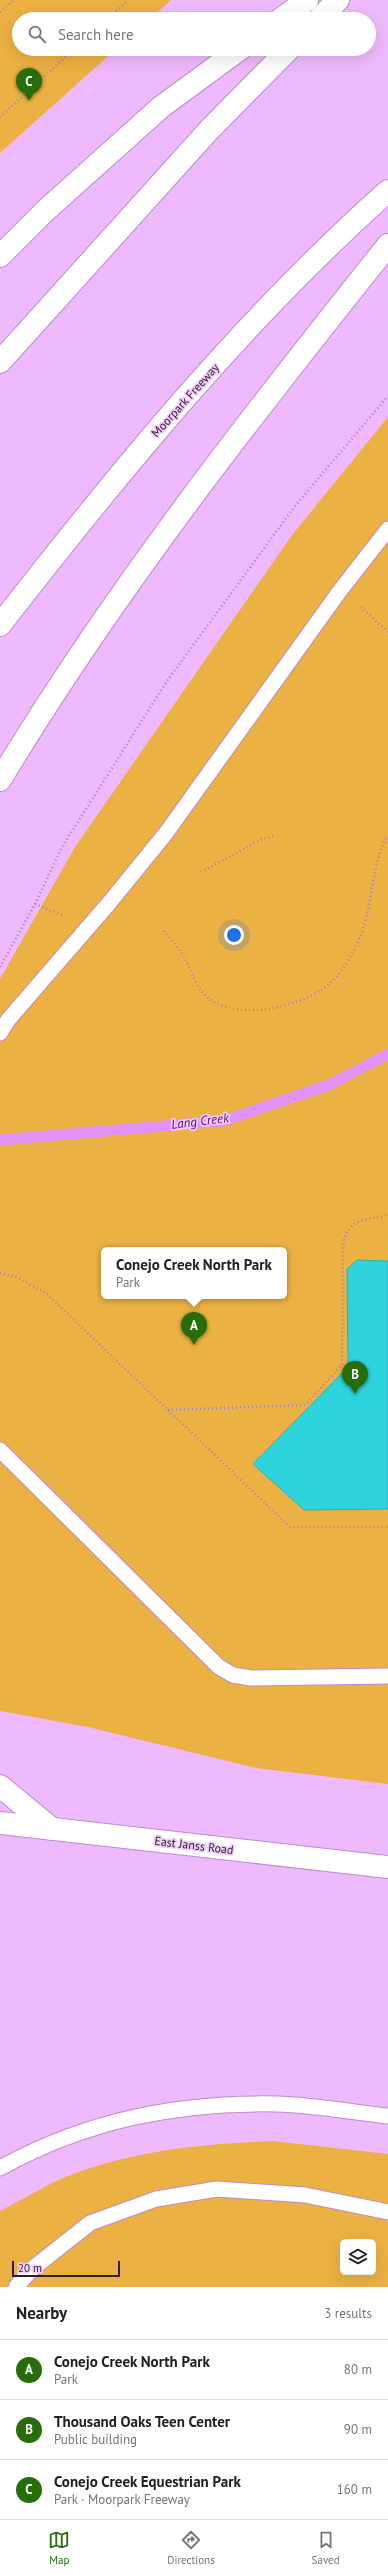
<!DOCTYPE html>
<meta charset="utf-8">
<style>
:root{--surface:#fff;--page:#f6f6f6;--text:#202124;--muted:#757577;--line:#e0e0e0;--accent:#276d09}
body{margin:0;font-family:"PT Sans",sans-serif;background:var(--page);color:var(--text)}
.controls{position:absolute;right:12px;bottom:12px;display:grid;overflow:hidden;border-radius:6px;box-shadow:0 4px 16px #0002}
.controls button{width:36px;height:36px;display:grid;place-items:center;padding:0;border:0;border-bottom:1px solid var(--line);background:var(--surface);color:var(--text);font:20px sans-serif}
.scale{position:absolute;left:12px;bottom:10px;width:108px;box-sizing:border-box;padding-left:4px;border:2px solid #301b35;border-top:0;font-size:11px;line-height:14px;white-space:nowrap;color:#301b35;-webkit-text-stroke:3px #f0d0f9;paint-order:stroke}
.you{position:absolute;left:234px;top:935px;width:14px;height:14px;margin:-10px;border:3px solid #fff;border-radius:50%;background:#1a73e8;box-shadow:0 0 0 6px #1a73e833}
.badge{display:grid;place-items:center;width:26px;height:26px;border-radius:50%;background:var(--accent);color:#fff;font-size:13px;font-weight:700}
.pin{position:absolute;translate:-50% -33px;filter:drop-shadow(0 1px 2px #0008)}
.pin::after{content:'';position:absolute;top:21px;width:14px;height:12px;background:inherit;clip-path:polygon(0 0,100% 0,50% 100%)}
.popup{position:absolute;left:101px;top:1247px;width:186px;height:52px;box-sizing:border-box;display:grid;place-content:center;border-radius:6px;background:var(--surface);filter:drop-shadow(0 1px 3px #0005);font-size:13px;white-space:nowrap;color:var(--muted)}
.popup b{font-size:15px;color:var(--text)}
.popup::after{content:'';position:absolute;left:50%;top:100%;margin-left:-8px;border:8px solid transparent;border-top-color:var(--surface)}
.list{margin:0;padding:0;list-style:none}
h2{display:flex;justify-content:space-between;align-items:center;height:52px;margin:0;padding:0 16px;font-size:17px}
h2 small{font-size:13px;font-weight:400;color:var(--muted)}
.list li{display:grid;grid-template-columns:26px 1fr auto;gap:12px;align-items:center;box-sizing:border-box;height:60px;padding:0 16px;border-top:1px solid var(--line)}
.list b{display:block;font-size:15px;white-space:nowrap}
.list p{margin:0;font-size:13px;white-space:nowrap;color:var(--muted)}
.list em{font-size:13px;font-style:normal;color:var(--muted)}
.icon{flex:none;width:22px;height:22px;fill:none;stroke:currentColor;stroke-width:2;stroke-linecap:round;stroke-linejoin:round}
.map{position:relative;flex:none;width:388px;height:2287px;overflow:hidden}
.search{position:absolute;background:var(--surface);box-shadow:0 4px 16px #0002;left:12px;right:12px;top:12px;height:44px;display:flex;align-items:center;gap:10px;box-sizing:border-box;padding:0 14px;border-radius:22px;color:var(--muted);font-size:15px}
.sheet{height:232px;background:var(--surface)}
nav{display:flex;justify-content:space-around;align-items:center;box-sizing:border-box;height:56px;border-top:1px solid var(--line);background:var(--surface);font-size:11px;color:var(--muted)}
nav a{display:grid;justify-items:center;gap:2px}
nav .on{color:var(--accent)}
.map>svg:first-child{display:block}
.green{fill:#ecb143;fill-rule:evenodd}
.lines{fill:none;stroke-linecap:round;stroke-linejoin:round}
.stream{stroke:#e293f7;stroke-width:11}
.building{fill:#2dd4db;stroke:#30b1b7}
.lane-casing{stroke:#be8bcb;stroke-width:17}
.secondary-casing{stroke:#be8bcb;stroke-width:24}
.highway-casing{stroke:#be8bcb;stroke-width:24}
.path{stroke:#a87fb2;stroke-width:2.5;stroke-dasharray:1 3;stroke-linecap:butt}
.lane{stroke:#fff;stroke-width:15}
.secondary{stroke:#fff;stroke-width:22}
.highway{stroke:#fff;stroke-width:22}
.labels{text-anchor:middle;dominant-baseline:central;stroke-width:3.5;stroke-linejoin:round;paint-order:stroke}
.street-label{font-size:12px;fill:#301b35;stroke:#f0d0f9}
.water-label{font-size:13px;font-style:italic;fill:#6c0082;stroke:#f0d0f9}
</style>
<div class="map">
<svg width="388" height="2287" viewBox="0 0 388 2287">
<rect width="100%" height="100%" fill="#efbafd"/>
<g class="green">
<polygon points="0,0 171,0 150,19 19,19 19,49 116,49 0,153"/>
<path d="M388 417V1784L256 1768 88 1727 0 1711V979L75 847 292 535ZM104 1250H284V1296H104Z"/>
<path d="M272 2141 388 2154V2287H0V2211C24 2199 48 2183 73 2174 138 2150 204 2144 272 2141ZM343 2242H373V2272H343Z"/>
</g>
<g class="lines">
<polyline class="stream" points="0,1140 223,1121 329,1085 388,1054"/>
</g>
<polygon class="building" points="357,1260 388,1261 388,1509 304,1510 253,1464 348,1367 347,1269"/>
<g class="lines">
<g class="lane-casing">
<g id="lane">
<polyline points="0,1033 8,1020 110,902 166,833 339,592 388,529"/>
<polyline points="0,1450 219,1667 233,1675 251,1678 388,1676"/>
<path d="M0 2168C87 2120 178 2102 277 2104 314 2105 351 2112 388 2116"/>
<polyline points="16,2287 32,2269 90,2223 156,2199 217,2189 305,2195 388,2212"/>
</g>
</g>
<g class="secondary-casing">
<polyline id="secondary" points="0,1823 388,1867"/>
</g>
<g class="highway-casing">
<g id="highway">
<polyline points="281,19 307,0"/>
<polyline points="319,19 338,0"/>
<polyline points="0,256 45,211 161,107 240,49"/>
<polyline points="0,362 209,130 289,49"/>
<path d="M0 625C119 472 243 320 388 191"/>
<path d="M0 780C114 591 250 418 388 245"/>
<polyline points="0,1786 52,1829"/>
</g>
</g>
<g class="path">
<polyline points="0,12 14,0"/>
<polyline points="107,19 128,0"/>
<polyline points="0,117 74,49"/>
<polyline points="361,607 388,632"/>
<polyline points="201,872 262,839 274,836"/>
<polyline points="35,904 64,916"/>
<path d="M164 931C170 939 179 948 184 957 193 973 197 994 216 1003 247 1018 293 1007 321 990 340 979 358 947 364 926 371 905 375 851 388 836"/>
<polyline points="0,967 35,904 62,847 167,681 295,506 388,396"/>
<polyline points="0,1273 18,1278 46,1293 290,1527 388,1527"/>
<path d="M168 1410 305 1405 342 1365 343 1245C348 1218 365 1220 388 1215"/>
</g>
<use href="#lane" class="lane"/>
<use href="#secondary" class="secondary"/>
<use href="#highway" class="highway"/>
</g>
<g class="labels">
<g class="street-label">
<text transform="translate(185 400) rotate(-48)">Moorpark Freeway</text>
<text transform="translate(194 1845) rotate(7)">East Janss Road</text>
</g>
<g class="water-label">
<text transform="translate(200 1121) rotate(-7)">Lang Creek</text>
</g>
</g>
</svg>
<div class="controls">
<button><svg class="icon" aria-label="layers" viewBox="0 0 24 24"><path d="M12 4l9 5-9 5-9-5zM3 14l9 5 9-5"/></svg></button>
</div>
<div class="scale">20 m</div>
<div class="you"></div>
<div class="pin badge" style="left:194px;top:1345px">A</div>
<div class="popup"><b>Conejo Creek North Park</b>Park</div>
<div class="pin badge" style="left:355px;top:1394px">B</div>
<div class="pin badge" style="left:29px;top:101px">C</div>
<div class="search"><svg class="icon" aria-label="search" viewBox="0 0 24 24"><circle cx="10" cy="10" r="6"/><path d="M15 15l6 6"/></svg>Search here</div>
</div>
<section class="sheet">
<h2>Nearby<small>3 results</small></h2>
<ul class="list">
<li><span class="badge">A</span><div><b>Conejo Creek North Park</b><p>Park</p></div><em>80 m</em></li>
<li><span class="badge">B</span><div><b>Thousand Oaks Teen Center</b><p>Public building</p></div><em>90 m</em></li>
<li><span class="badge">C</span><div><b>Conejo Creek Equestrian Park</b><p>Park · Moorpark Freeway</p></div><em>160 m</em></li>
</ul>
</section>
<nav>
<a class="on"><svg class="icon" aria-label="map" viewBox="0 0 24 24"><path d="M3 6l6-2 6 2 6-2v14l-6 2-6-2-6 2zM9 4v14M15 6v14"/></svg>Map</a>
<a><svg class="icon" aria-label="directions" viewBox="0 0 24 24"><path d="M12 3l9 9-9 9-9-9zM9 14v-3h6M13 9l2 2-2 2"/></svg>Directions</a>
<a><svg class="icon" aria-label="saved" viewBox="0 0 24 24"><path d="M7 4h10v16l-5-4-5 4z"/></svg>Saved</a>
</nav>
